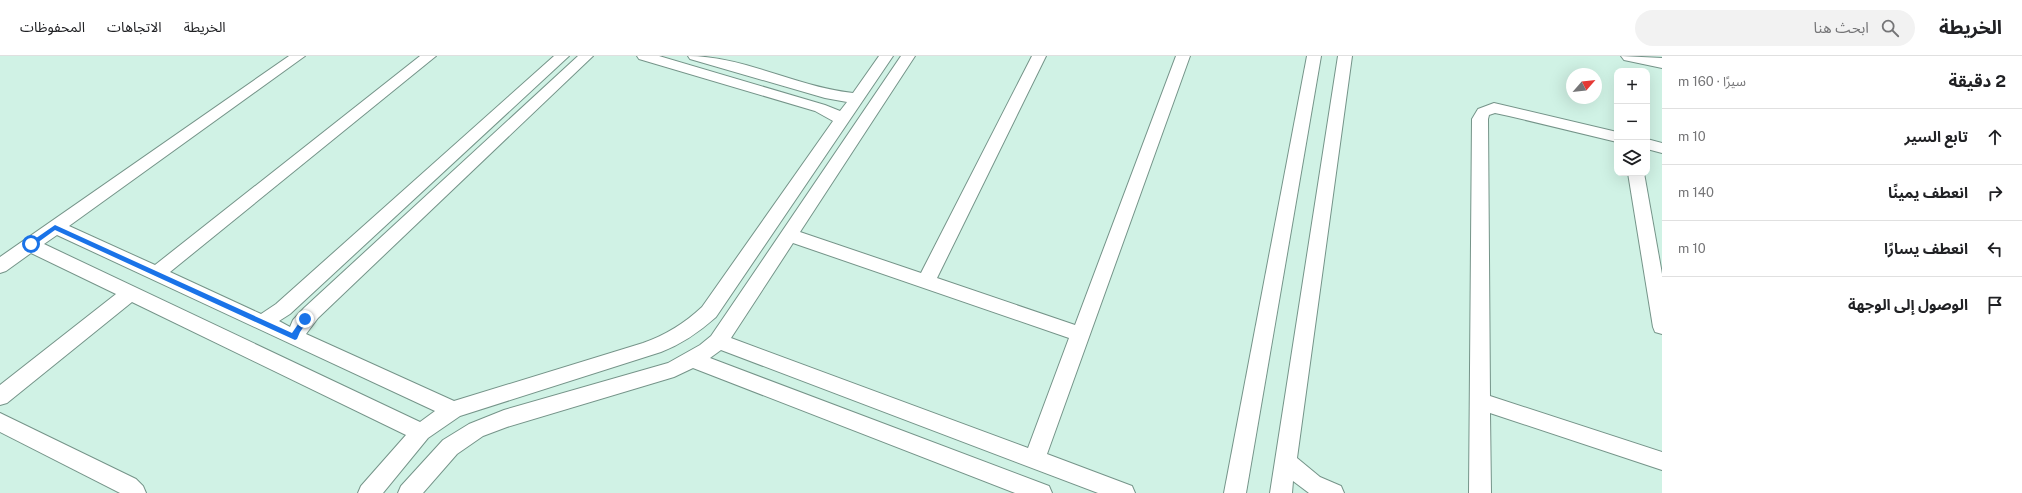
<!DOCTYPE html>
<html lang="ar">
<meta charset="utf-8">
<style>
:root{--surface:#fff;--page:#f2f2f2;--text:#202124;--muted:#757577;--line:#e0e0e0}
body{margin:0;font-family:"Public Sans","Noto Sans Arabic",sans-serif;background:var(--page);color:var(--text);direction:rtl}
.controls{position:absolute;right:12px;top:12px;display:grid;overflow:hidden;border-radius:8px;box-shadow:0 4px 16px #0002}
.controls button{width:36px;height:36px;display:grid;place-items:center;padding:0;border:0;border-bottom:1px solid var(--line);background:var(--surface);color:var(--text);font:20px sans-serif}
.compass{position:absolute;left:1566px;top:12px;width:36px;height:36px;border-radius:50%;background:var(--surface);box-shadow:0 4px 16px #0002;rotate:62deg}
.stop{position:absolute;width:12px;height:12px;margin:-9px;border:3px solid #1a73e8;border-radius:50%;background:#fff}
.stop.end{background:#1a73e8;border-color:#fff;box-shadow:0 1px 4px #0008}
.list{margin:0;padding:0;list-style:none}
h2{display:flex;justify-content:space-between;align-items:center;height:52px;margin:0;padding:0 16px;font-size:17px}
h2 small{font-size:13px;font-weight:400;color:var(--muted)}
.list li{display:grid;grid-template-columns:26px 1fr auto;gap:12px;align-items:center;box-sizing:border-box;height:56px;padding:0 16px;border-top:1px solid var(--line)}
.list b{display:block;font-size:15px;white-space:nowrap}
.list em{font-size:13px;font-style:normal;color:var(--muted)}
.icon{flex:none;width:22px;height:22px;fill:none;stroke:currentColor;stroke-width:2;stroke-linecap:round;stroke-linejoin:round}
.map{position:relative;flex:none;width:1662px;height:437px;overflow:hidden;direction:ltr}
header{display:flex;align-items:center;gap:24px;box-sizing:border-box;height:56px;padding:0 20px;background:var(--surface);border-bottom:1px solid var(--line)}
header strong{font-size:19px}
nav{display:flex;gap:22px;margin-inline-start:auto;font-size:14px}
.search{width:280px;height:36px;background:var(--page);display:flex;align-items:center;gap:10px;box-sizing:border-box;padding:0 14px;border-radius:22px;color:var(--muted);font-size:15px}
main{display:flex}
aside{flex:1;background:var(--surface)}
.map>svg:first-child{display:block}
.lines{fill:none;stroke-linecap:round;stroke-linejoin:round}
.minor-casing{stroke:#759489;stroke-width:2}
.tertiary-casing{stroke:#759489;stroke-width:2}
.minor{fill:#fff;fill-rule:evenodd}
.tertiary{fill:#fff;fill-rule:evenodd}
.route{fill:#1a73e8}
</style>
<header>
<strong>الخريطة</strong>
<div class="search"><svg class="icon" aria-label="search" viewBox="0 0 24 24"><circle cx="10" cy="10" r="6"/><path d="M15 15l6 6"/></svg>ابحث هنا</div>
<nav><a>الخريطة</a><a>الاتجاهات</a><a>المحفوظات</a></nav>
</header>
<main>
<aside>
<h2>2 دقيقة<small>سيرًا · 160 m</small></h2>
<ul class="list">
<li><svg class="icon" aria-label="ahead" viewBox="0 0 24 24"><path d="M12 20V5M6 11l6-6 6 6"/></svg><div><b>تابع السير</b></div><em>10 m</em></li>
<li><svg class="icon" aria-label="right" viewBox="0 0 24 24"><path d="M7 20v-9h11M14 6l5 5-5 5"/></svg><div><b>انعطف يمينًا</b></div><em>140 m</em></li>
<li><svg class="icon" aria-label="left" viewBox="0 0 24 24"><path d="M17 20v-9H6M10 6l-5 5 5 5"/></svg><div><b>انعطف يسارًا</b></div><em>10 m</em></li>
<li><svg class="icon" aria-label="arrive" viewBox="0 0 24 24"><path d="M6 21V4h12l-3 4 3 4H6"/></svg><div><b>الوصول إلى الوجهة</b></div></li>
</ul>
</aside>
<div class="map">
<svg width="1662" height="437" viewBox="0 0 1662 437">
<rect width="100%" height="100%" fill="#d0f2e5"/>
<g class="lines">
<g class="minor-casing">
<g id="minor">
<path d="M289 0H305L69 170 155 209 420 0H436L170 216 261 258 276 248 554 0H569L290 258 279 265 290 271 293 264 304 252 578 0H593L318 262 306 278 454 345 643 287C666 279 685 267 702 251L833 65 815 55 639 3 637 0H659L825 49 840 55 847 46 825 42 690 3 688 0C744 0 797 31 853 37L879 0H893L716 261C699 276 682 288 661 296L460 360 428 382 383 437H358L361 430 406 379 132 246 7 347 0 349V329L116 238 31 197 6 215 0 217V201ZM57 179 435 355 420 366 44 188Z"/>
<path d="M901 0H915L800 176 921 217 1032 0H1046L937 222 1075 269 1176 0H1190L1047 398 1132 430 1135 437H1098L721 294 710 302 1049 430 1052 437H1015L693 312 674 321 507 371 483 380 457 398 423 437H398L401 430 443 384 469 368 504 354 668 307 700 289 711 280 726 258ZM793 187 1069 282 1028 392 731 282Z"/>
<polygon points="1307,0 1321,0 1246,437 1224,437"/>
<polygon points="1338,0 1352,0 1297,402 1320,421 1341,430 1344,437 1309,437 1293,425 1292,437 1270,437"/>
<polygon points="1494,47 1617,76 1617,86 1509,60 1495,57 1489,59 1488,63 1490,340 1662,396 1662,414 1490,357 1491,437 1469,437 1472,63 1478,53"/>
<polygon points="1647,83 1662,87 1662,97 1647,93"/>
<polygon points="1628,117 1644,117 1662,218 1662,278 1655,276 1653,271"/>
<polygon points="0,357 136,423 143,430 146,437 120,437 0,376"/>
</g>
</g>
<g class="tertiary-casing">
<polygon id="tertiary" points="1621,0 1662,2 1662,12 1624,4"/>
</g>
<use href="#minor" class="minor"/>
<use href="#tertiary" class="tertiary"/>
</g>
<polygon class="route" points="55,169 292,277 303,261 305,260 309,263 300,276 297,283 295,284 55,174 33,190 29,190 29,187"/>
</svg>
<div class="controls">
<button>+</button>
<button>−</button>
<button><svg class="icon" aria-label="layers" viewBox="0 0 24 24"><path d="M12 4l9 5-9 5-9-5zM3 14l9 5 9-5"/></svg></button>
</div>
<svg class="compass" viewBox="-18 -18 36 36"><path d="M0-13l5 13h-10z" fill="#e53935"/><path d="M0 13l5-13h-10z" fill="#757577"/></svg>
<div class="stop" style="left:31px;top:188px"></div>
<div class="stop end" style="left:305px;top:263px"></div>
</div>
</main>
